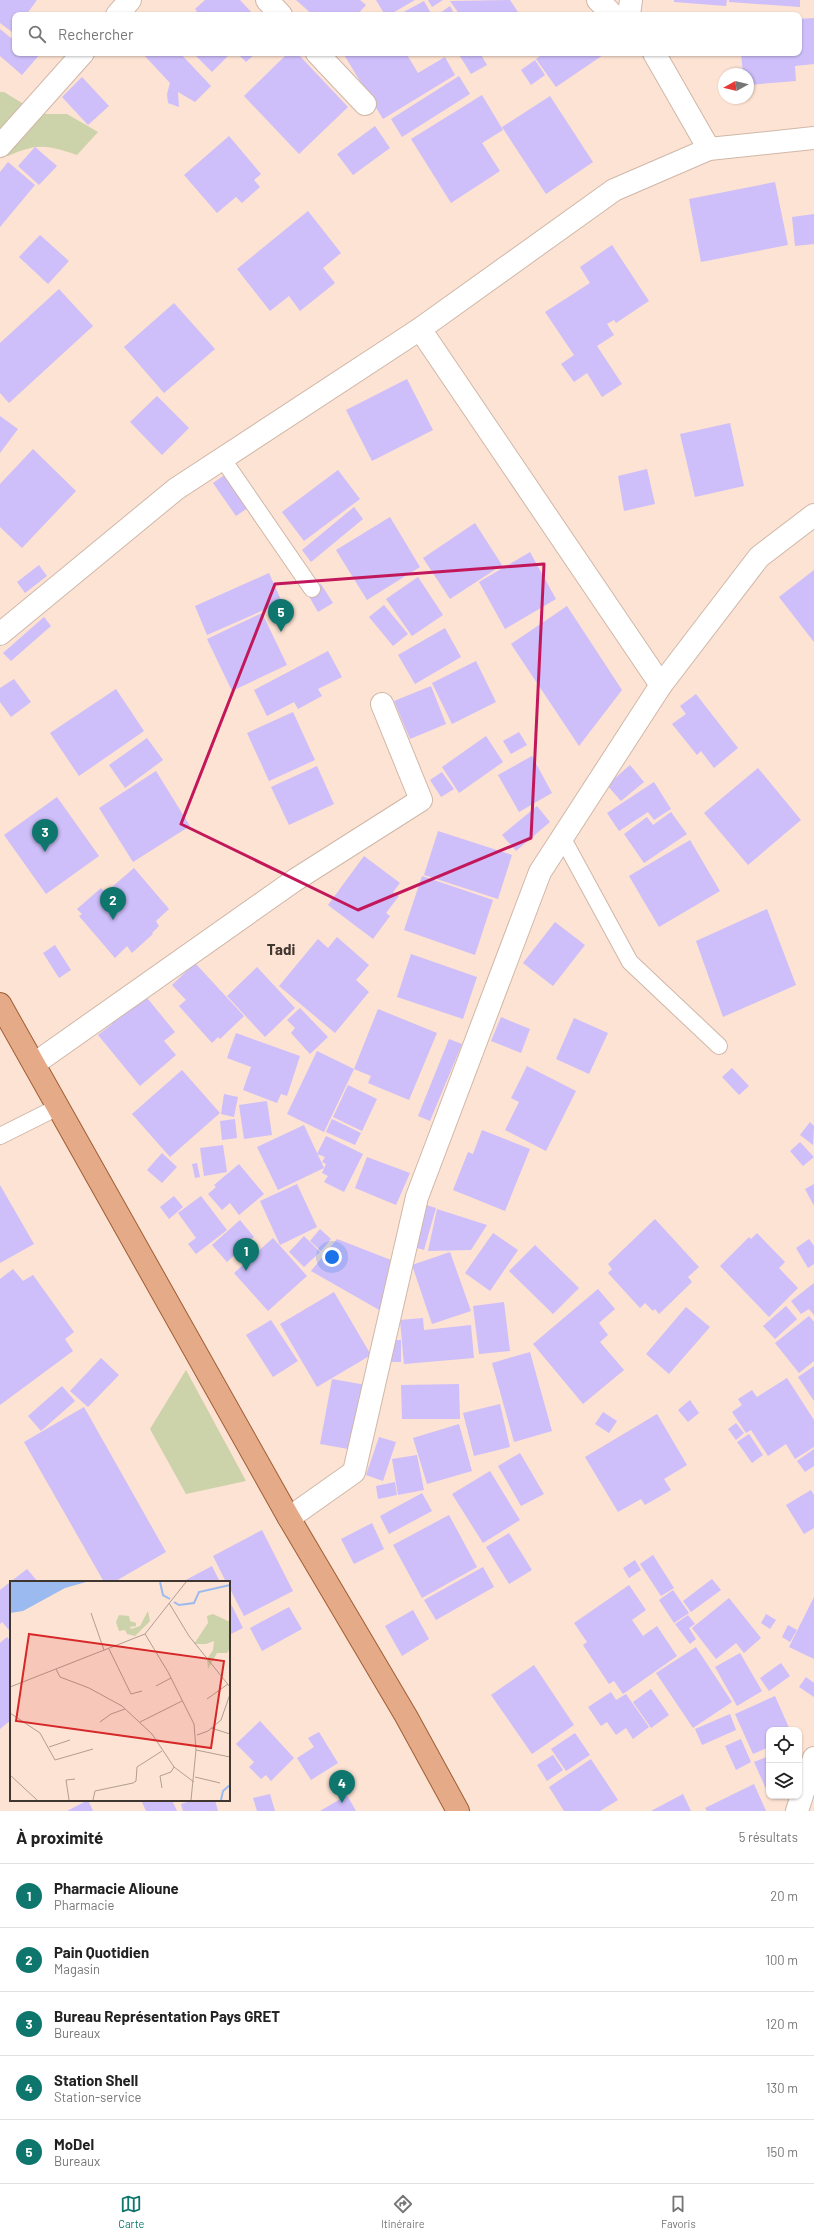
<!DOCTYPE html>
<html lang="fr">
<meta charset="utf-8">
<style>
:root{--surface:#fff;--page:#f6f6f6;--text:#222;--muted:#767676;--line:#e0e0e0;--accent:#0f766e}
body{margin:0;font-family:Barlow,sans-serif;background:var(--page);color:var(--text)}
.controls{position:absolute;right:12px;bottom:12px;display:grid;overflow:hidden;border-radius:8px;box-shadow:0 1px 3px #0004}
.controls button{width:36px;height:36px;display:grid;place-items:center;padding:0;border:0;border-bottom:1px solid var(--line);background:var(--surface);color:var(--text);font:20px sans-serif}
.compass{position:absolute;left:718px;top:68px;width:36px;height:36px;border-radius:50%;background:var(--surface);box-shadow:0 1px 3px #0004;rotate:262deg}
.you{position:absolute;left:332px;top:1257px;width:14px;height:14px;margin:-10px;border:3px solid #fff;border-radius:50%;background:#1a73e8;box-shadow:0 0 0 6px #1a73e833}
.badge{display:grid;place-items:center;width:26px;height:26px;border-radius:50%;background:var(--accent);color:#fff;font-size:13px;font-weight:700}
.pin{position:absolute;translate:-50% -33px;filter:drop-shadow(0 1px 2px #0008)}
.pin::after{content:'';position:absolute;top:21px;width:14px;height:12px;background:inherit;clip-path:polygon(0 0,100% 0,50% 100%)}
.list{margin:0;padding:0;list-style:none}
h2{display:flex;justify-content:space-between;align-items:center;height:52px;margin:0;padding:0 16px;font-size:17px}
h2 small{font-size:13px;font-weight:400;color:var(--muted)}
.list li{display:grid;grid-template-columns:26px 1fr auto;gap:12px;align-items:center;box-sizing:border-box;height:64px;padding:0 16px;border-top:1px solid var(--line)}
.list b{display:block;font-size:15px;white-space:nowrap}
.list p{margin:0;font-size:13px;white-space:nowrap;color:var(--muted)}
.list em{font-size:13px;font-style:normal;color:var(--muted)}
.icon{flex:none;width:22px;height:22px;fill:none;stroke:currentColor;stroke-width:2;stroke-linecap:round;stroke-linejoin:round}
.map{position:relative;flex:none;width:814px;height:1811px;overflow:hidden}
.search{position:absolute;background:var(--surface);box-shadow:0 1px 3px #0004;left:12px;right:12px;top:12px;height:44px;display:flex;align-items:center;gap:10px;box-sizing:border-box;padding:0 14px;border-radius:8px;color:var(--muted);font-size:15px}
.sheet{height:372px;background:var(--surface)}
nav{display:flex;justify-content:space-around;align-items:center;box-sizing:border-box;height:56px;border-top:1px solid var(--line);background:var(--surface);font-size:11px;color:var(--muted)}
nav a{display:grid;justify-items:center;gap:2px}
nav .on{color:var(--accent)}
.map>svg:first-child{display:block}
.green{fill:#ccd2aa}
.building{fill:#cebef9}
.lines{fill:none;stroke-linecap:round;stroke-linejoin:round}
.service-casing{stroke:#d0b7a8;stroke-width:18}
.minor-casing{stroke:#d0b7a8;stroke-width:24}
.primary-casing{stroke:#a05d35;stroke-width:24}
.service{stroke:#fff;stroke-width:16}
.minor{stroke:#fff;stroke-width:22}
.primary{stroke:#e5aa87;stroke-width:22}
.marked{fill:none;stroke:#c2185b;stroke-width:3;stroke-linejoin:round}
.labels{text-anchor:middle;dominant-baseline:central;stroke-width:3;stroke-linejoin:round;paint-order:stroke}
.district-label{font-size:15px;font-weight:bold;fill:#403630;stroke:#fde3d3}
.inset-river{fill:none;stroke:#9bbaef;stroke-width:2}
.inset-road{fill:none;stroke:#b19e92;stroke-width:1}
.view{fill:#d62828;fill-opacity:0.15;stroke:#d62828;stroke-width:2}
.inset-edge{fill:none;stroke:#403630;stroke-width:2}
</style>
<div class="map">
<svg width="814" height="1811" viewBox="0 0 814 1811">
<rect width="100%" height="100%" fill="#fde3d3"/>
<g class="green">
<path d="M0 92H4L40 114H67L98 132 77 155C46 145 38 143 8 156L0 151Z"/>
<polygon points="186,1370 246,1481 186,1494 150,1429"/>
</g>
<g class="building">
<polygon points="0,0 37,0 26,15 15,15 15,29 12,32 0,23"/>
<polygon points="205,0 240,0 254,15 193,15 197,11 195,9"/>
<polygon points="296,0 360,0 366,5 357,15 313,15"/>
<polygon points="376,0 415,0 389,15 385,15"/>
<polygon points="428,0 443,0 432,7"/>
<polygon points="510,0 520,15 460,15 450,1"/>
<polygon points="674,0 727,0 726,6 674,2"/>
<polygon points="729,0 800,0 800,7 729,2"/>
<polygon points="424,1 432,15 398,15"/>
<polygon points="450,6 455,15 437,15"/>
<polygon points="814,18 814,64 795,66 796,81 748,85 748,74 743,74 741,53 799,53 799,19"/>
<polygon points="0,29 11,38 15,34 15,53 41,53 22,75 0,56"/>
<polygon points="142,53 180,53 211,86 195,102 178,92 179,107 168,103 167,94 170,83"/>
<polygon points="193,53 231,53 212,72"/>
<polygon points="237,53 256,53 246,62"/>
<polygon points="288,53 297,53 348,107 299,154 244,96"/>
<polygon points="343,53 406,53 418,73 445,57 455,75 383,119"/>
<polygon points="458,53 480,53 487,65 471,74"/>
<polygon points="544,53 606,53 556,87 536,59"/>
<polygon points="535,60 545,75 531,85 521,70"/>
<polygon points="459,76 470,94 402,137 391,119"/>
<polygon points="82,77 109,106 88,125 62,97"/>
<polygon points="482,95 503,130 482,143 500,171 451,203 411,139"/>
<polygon points="550,96 593,162 546,194 502,127"/>
<polygon points="375,126 390,148 353,175 337,154"/>
<polygon points="229,136 261,174 254,180 260,187 242,203 236,197 217,213 184,175"/>
<polygon points="35,147 57,166 39,185 18,166"/>
<polygon points="8,162 35,185 0,227 0,172"/>
<polygon points="775,182 788,245 701,262 689,199"/>
<polygon points="308,211 341,253 323,268 335,283 300,311 289,296 270,311 237,269"/>
<polygon points="814,214 814,244 795,246 792,217"/>
<polygon points="40,235 69,261 48,284 19,257"/>
<polygon points="612,245 649,301 616,323 614,320 607,324 614,335 597,346 622,384 602,397 587,373 574,382 561,364 574,355 545,312 590,283 580,267"/>
<polygon points="59,289 93,326 9,403 0,393 0,343"/>
<polygon points="174,303 215,349 164,393 124,347"/>
<polygon points="407,379 433,430 372,461 346,410"/>
<polygon points="157,396 189,428 162,455 130,422"/>
<polygon points="0,416 18,429 0,453"/>
<polygon points="730,423 744,486 695,497 680,434"/>
<polygon points="33,449 76,491 22,548 0,527 0,484"/>
<polygon points="647,469 655,504 624,511 618,476"/>
<polygon points="338,470 360,499 304,541 282,512"/>
<polygon points="229,472 252,505 236,516 213,483"/>
<polygon points="354,507 363,519 311,562 302,550"/>
<polygon points="390,517 420,567 367,600 336,550"/>
<polygon points="475,523 502,565 450,599 423,558"/>
<polygon points="530,552 556,599 505,629 479,582"/>
<polygon points="39,565 47,576 25,593 17,582"/>
<polygon points="814,570 814,642 779,597"/>
<polygon points="269,573 282,602 207,635 195,606"/>
<polygon points="418,577 443,615 412,636 386,599"/>
<polygon points="321,584 333,603 318,612 307,593"/>
<polygon points="384,605 408,634 393,646 369,617"/>
<polygon points="567,606 622,690 579,746 511,644"/>
<polygon points="262,613 287,665 232,691 207,639"/>
<polygon points="44,617 51,626 11,661 3,653"/>
<polygon points="445,628 461,657 415,684 398,655"/>
<polygon points="328,651 342,677 318,689 322,696 298,709 294,702 267,716 254,690"/>
<polygon points="476,661 496,702 452,724 432,683"/>
<polygon points="14,679 31,702 11,717 0,702 0,688"/>
<polygon points="431,686 446,724 410,739 394,701"/>
<polygon points="116,689 144,731 79,776 50,733"/>
<polygon points="696,694 738,748 714,768 701,751 697,755 672,724 686,714 680,706"/>
<polygon points="293,712 315,760 269,781 247,733"/>
<polygon points="519,732 527,745 511,754 503,741"/>
<polygon points="486,736 503,762 459,793 442,767"/>
<polygon points="147,738 163,760 125,788 109,765"/>
<polygon points="532,756 552,793 519,812 498,775"/>
<polygon points="630,765 644,782 621,801 607,785"/>
<polygon points="317,766 334,804 289,825 271,787"/>
<polygon points="758,768 801,820 748,865 704,813"/>
<polygon points="156,771 190,826 133,862 99,808"/>
<polygon points="442,772 454,789 441,797 430,780"/>
<polygon points="654,782 671,809 654,820 648,812 619,831 607,813"/>
<polygon points="57,797 99,856 46,894 4,835"/>
<polygon points="537,806 550,822 516,851 502,835"/>
<polygon points="671,812 687,834 644,863 624,834 647,817 653,825"/>
<polygon points="438,831 512,855 498,899 424,875"/>
<polygon points="690,840 720,891 659,927 629,876"/>
<polygon points="364,856 400,883 393,892 399,896 386,913 390,916 373,939 328,905"/>
<polygon points="134,868 169,909 156,921 159,926 152,933 153,934 132,953 127,946 115,958 79,916 82,914 77,909 101,888 105,893"/>
<polygon points="422,876 493,900 475,955 404,930"/>
<polygon points="767,909 796,985 723,1017 696,941"/>
<polygon points="555,922 585,945 553,986 523,963"/>
<polygon points="337,937 369,965 356,980 369,992 335,1033 279,986 318,939 328,948"/>
<polygon points="55,945 71,970 59,978 43,953"/>
<polygon points="411,954 477,977 463,1019 397,997"/>
<polygon points="195,963 244,1016 220,1039 218,1037 212,1043 179,1006 186,1000 172,985"/>
<polygon points="257,967 295,1008 265,1037 227,996"/>
<polygon points="143,993 175,1032 164,1041 176,1055 140,1086 98,1035 112,1024 110,1021"/>
<polygon points="300,1008 328,1037 310,1054 291,1033 295,1028 287,1020"/>
<polygon points="378,1009 437,1033 409,1100 368,1083 371,1076 354,1069"/>
<polygon points="501,1017 530,1029 521,1053 491,1041"/>
<polygon points="574,1018 608,1033 589,1074 556,1059"/>
<polygon points="236,1033 300,1056 287,1096 281,1094 277,1103 243,1090 251,1067 227,1058"/>
<polygon points="449,1039 462,1044 430,1121 418,1116"/>
<polygon points="317,1051 354,1069 324,1132 287,1114"/>
<polygon points="527,1066 576,1091 546,1151 505,1130 519,1102 511,1098"/>
<polygon points="732,1068 749,1086 739,1095 722,1077"/>
<polygon points="182,1070 220,1113 170,1157 132,1114"/>
<polygon points="348,1085 377,1099 362,1131 333,1117"/>
<polygon points="224,1094 238,1097 234,1117 221,1114"/>
<polygon points="267,1101 272,1135 244,1139 239,1105"/>
<polygon points="235,1119 237,1138 222,1140 220,1121"/>
<polygon points="332,1119 361,1133 355,1145 326,1132"/>
<polygon points="810,1122 814,1126 813,1145 800,1135"/>
<polygon points="304,1125 324,1168 278,1190 257,1147"/>
<polygon points="482,1130 530,1149 505,1211 453,1190 468,1152 473,1154"/>
<polygon points="326,1136 363,1154 344,1192 324,1182 328,1176 322,1173 326,1164 322,1162 325,1157 317,1154"/>
<polygon points="800,1142 814,1157 803,1166 790,1151"/>
<polygon points="223,1145 227,1172 204,1176 200,1148"/>
<polygon points="162,1153 177,1167 162,1183 147,1170"/>
<polygon points="367,1157 410,1173 396,1205 355,1188"/>
<polygon points="197,1163 200,1177 195,1178 192,1164"/>
<polygon points="239,1164 264,1194 239,1215 230,1203 222,1210 208,1194 216,1187 214,1185"/>
<polygon points="297,1184 317,1227 280,1245 260,1201"/>
<polygon points="814,1184 814,1206 805,1189"/>
<polygon points="0,1185 34,1244 0,1263"/>
<polygon points="174,1196 183,1207 169,1219 160,1207"/>
<polygon points="201,1196 227,1230 196,1254 188,1244 196,1238 178,1213"/>
<polygon points="426,1205 436,1208 424,1250 414,1247"/>
<polygon points="437,1209 487,1225 471,1250 428,1251"/>
<polygon points="655,1219 699,1267 688,1277 692,1282 659,1314 655,1309 653,1311 645,1303 640,1308 608,1273 612,1269 608,1264"/>
<polygon points="240,1220 254,1237 227,1262 212,1245"/>
<polygon points="320,1229 331,1239 321,1251 310,1241"/>
<polygon points="493,1233 518,1250 490,1291 465,1273"/>
<polygon points="757,1233 785,1262 779,1268 798,1288 769,1317 720,1266 749,1237 751,1239"/>
<polygon points="304,1236 320,1252 304,1267 289,1252"/>
<polygon points="273,1238 307,1276 268,1311 234,1273"/>
<polygon points="337,1239 391,1260 381,1311 311,1271"/>
<polygon points="809,1239 814,1246 814,1264 808,1268 796,1248"/>
<polygon points="535,1245 579,1288 553,1314 509,1271"/>
<polygon points="450,1252 471,1311 432,1324 412,1265"/>
<polygon points="13,1269 23,1281 33,1275 74,1332 65,1339 73,1351 0,1405 0,1279"/>
<polygon points="814,1283 814,1315 809,1309 801,1314 791,1301"/>
<polygon points="598,1289 615,1309 599,1323 608,1335 600,1342 624,1370 583,1404 533,1344"/>
<polygon points="334,1292 371,1355 317,1387 280,1324"/>
<polygon points="504,1302 510,1351 479,1354 473,1306"/>
<polygon points="786,1306 797,1319 775,1339 763,1326"/>
<polygon points="686,1307 710,1327 669,1374 646,1354"/>
<polygon points="809,1316 814,1322 814,1361 799,1373 775,1343"/>
<polygon points="423,1318 424,1330 471,1325 474,1358 404,1364 400,1320"/>
<polygon points="271,1320 298,1361 273,1377 246,1335"/>
<rect x="391" y="1340" width="10" height="22"/>
<polygon points="530,1352 552,1431 514,1442 492,1363"/>
<polygon points="101,1358 119,1375 88,1407 70,1391"/>
<polygon points="814,1366 814,1401 798,1377"/>
<polygon points="787,1378 814,1420 814,1447 795,1459 786,1444 768,1456 751,1430 746,1433 732,1412 742,1405 738,1399 752,1390 757,1397"/>
<polygon points="332,1379 366,1385 354,1450 320,1444"/>
<polygon points="459,1384 460,1419 402,1419 401,1385"/>
<polygon points="62,1386 75,1401 41,1431 28,1416"/>
<polygon points="690,1400 699,1413 688,1422 678,1410"/>
<polygon points="500,1404 510,1447 474,1456 463,1413"/>
<polygon points="84,1407 166,1552 114,1582 104,1582 24,1442"/>
<polygon points="603,1412 617,1421 609,1433 595,1424"/>
<polygon points="657,1414 687,1465 664,1479 671,1490 645,1505 641,1499 618,1512 585,1457"/>
<polygon points="736,1423 744,1433 736,1440 728,1429"/>
<polygon points="459,1424 472,1471 427,1484 413,1438"/>
<polygon points="749,1434 763,1455 752,1463 737,1442"/>
<polygon points="379,1437 396,1442 383,1481 366,1475"/>
<polygon points="814,1449 814,1466 805,1472 797,1461"/>
<polygon points="520,1453 544,1494 521,1506 498,1466"/>
<polygon points="417,1455 424,1490 398,1495 392,1459"/>
<polygon points="490,1471 520,1520 483,1543 452,1494"/>
<polygon points="395,1482 397,1495 378,1499 376,1486"/>
<polygon points="811,1490 814,1495 814,1528 804,1534 786,1505"/>
<polygon points="422,1493 432,1511 389,1534 380,1516"/>
<polygon points="449,1515 477,1567 422,1598 393,1545"/>
<polygon points="372,1523 384,1549 354,1564 341,1539"/>
<polygon points="262,1530 293,1591 244,1616 229,1587 229,1582 226,1582 213,1556"/>
<polygon points="509,1533 532,1570 509,1584 486,1547"/>
<polygon points="653,1555 674,1588 661,1596 640,1564"/>
<polygon points="635,1560 641,1570 629,1578 623,1568"/>
<polygon points="212,1566 220,1582 182,1582"/>
<polygon points="483,1567 494,1587 436,1620 424,1600"/>
<polygon points="27,1569 38,1582 11,1582 11,1628 9,1630 2,1622 0,1624 0,1590"/>
<polygon points="712,1579 721,1590 691,1612 683,1601"/>
<polygon points="629,1585 646,1610 632,1620 643,1636 657,1626 677,1656 623,1694 614,1681 609,1684 583,1645 587,1642 574,1623"/>
<polygon points="673,1590 689,1613 674,1623 659,1600"/>
<polygon points="814,1597 814,1659 789,1647"/>
<polygon points="729,1598 761,1638 744,1653 736,1643 716,1659 692,1628"/>
<polygon points="229,1600 243,1628 229,1635"/>
<polygon points="289,1607 302,1629 262,1651 250,1628"/>
<polygon points="413,1610 429,1639 402,1656 385,1626"/>
<polygon points="766,1614 776,1620 770,1629 761,1623"/>
<polygon points="688,1615 695,1624 689,1628 696,1639 690,1644 675,1624"/>
<polygon points="788,1625 797,1630 790,1642 782,1637"/>
<polygon points="7,1637 11,1642 11,1720 0,1729 0,1643"/>
<polygon points="696,1647 732,1702 693,1728 656,1673"/>
<polygon points="740,1653 762,1691 737,1706 715,1667"/>
<polygon points="781,1663 790,1676 769,1691 760,1678"/>
<polygon points="534,1665 574,1725 532,1754 491,1695"/>
<polygon points="806,1677 814,1683 814,1697 799,1687"/>
<polygon points="651,1689 669,1715 651,1728 633,1702"/>
<polygon points="611,1692 616,1700 626,1694 649,1727 633,1739 626,1728 616,1735 607,1722 601,1726 588,1707"/>
<polygon points="775,1696 790,1730 769,1730 769,1747 753,1754 735,1714"/>
<polygon points="730,1714 736,1730 702,1745 695,1729"/>
<polygon points="260,1721 294,1758 271,1781 266,1775 261,1779 249,1767 254,1762 236,1744"/>
<polygon points="319,1732 338,1763 311,1780 297,1758 314,1747 308,1738"/>
<polygon points="575,1733 590,1755 566,1771 551,1749"/>
<polygon points="741,1739 751,1762 736,1770 725,1746"/>
<polygon points="553,1755 563,1770 547,1781 537,1765"/>
<polygon points="769,1756 769,1788 766,1789 754,1762"/>
<polygon points="591,1759 618,1800 600,1811 564,1811 549,1787"/>
<polygon points="754,1784 766,1811 707,1811 705,1808"/>
<polygon points="270,1794 275,1811 257,1811 253,1798"/>
<polygon points="683,1794 691,1811 651,1811"/>
<polygon points="347,1795 356,1811 320,1811"/>
<polygon points="88,1800 93,1811 67,1811"/>
<polygon points="141,1800 172,1800 177,1811 146,1811"/>
<polygon points="194,1800 215,1800 218,1811 183,1811 181,1804"/>
</g>
<g class="lines">
<g class="service-casing">
<g id="service">
<polyline points="222,458 312,589"/>
<polyline points="562,837 630,962 719,1046"/>
<polyline points="0,1136 58,1107"/>
</g>
</g>
<g class="minor-casing">
<g id="minor">
<polyline points="267,0 281,15"/>
<polyline points="598,0 613,15"/>
<polyline points="117,15 130,0"/>
<polyline points="629,15 631,0"/>
<polyline points="317,53 365,104"/>
<polyline points="654,53 709,149"/>
<polyline points="0,146 83,53"/>
<polyline points="420,329 661,685"/>
<polyline points="0,634 176,489 420,329 614,190 709,149 814,138"/>
<polyline points="34,1064 295,880 421,800 382,704"/>
<polyline points="289,1518 354,1472 417,1197 540,872 661,685 759,557 814,515"/>
<polyline points="797,1811 814,1758"/>
</g>
</g>
<g class="primary-casing">
<polyline id="primary" points="0,1004 289,1518 406,1716 458,1811"/>
</g>
<use href="#service" class="service"/>
<use href="#minor" class="minor"/>
<use href="#primary" class="primary"/>
</g>
<path class="marked" d="M544 564 531 838 358 910 181 824 275 584Z"/>
<g class="labels">
<g class="district-label">
<text x="281" y="949">Tadi</text>
</g>
</g>
<g transform="translate(10 1581)">
<rect width="220" height="220" fill="#fde3d3"/>
<path d="M138 30 140 40 125 55 117 53 115 49 109 50 106 41 109 34 119 35 120 40 126 42V45L120 46 121 48 130 45ZM203 33 220 41V67L217 72H207L198 88 197 78 203 69 204 60 196 63H184L198 42 197 35Z" fill="#ccd2aa"/>
<path d="M0 1H76L55 7 13 30 0 32Z" fill="#9bbaef"/>
<path class="inset-river" d="M150 1 153 14 160 18M164 21 169 24 184 22 189 11 220 4M211 219 213 210 220 204"/>
<path class="inset-road" d="M159 22 179 55 220 106M81 32 94 69M135 53 158 91 184 143 186 169 181 219M99 68 121 113 132 110M46 88 50 96 79 107 112 125 142 153 164 186 184 201M146 105 161 97M0 106 135 53 176 1M197 118 218 103M0 132 30 152 45 179 83 168M90 141 101 133 115 128M130 141 172 120M201 147 220 153M187 154 198 150 211 139 220 113M39 166 60 159M186 169 220 176M0 194 27 219M185 196 210 202M152 207 150 195 161 191 164 186M59 219 56 199 65 198M83 219 85 210 123 202 126 200 127 186 152 170"/>
<path class="view" d="M19 53 214 80 201 167 6 140Z"/>
<rect width="220" height="220" class="inset-edge"/>
</g>
</svg>
<div class="controls">
<button><svg class="icon" aria-label="locate" viewBox="0 0 24 24"><circle cx="12" cy="12" r="6"/><path d="M12 2v4M12 18v4M2 12h4M18 12h4"/></svg></button>
<button><svg class="icon" aria-label="layers" viewBox="0 0 24 24"><path d="M12 4l9 5-9 5-9-5zM3 14l9 5 9-5"/></svg></button>
</div>
<svg class="compass" viewBox="-18 -18 36 36"><path d="M0-13l5 13h-10z" fill="#e53935"/><path d="M0 13l5-13h-10z" fill="#767676"/></svg>
<div class="you"></div>
<div class="pin badge" style="left:246px;top:1271px">1</div>
<div class="pin badge" style="left:113px;top:920px">2</div>
<div class="pin badge" style="left:45px;top:852px">3</div>
<div class="pin badge" style="left:342px;top:1803px">4</div>
<div class="pin badge" style="left:281px;top:632px">5</div>
<div class="search"><svg class="icon" aria-label="search" viewBox="0 0 24 24"><circle cx="10" cy="10" r="6"/><path d="M15 15l6 6"/></svg>Rechercher</div>
</div>
<section class="sheet">
<h2>À proximité<small>5 résultats</small></h2>
<ul class="list">
<li><span class="badge">1</span><div><b>Pharmacie Alioune</b><p>Pharmacie</p></div><em>20 m</em></li>
<li><span class="badge">2</span><div><b>Pain Quotidien</b><p>Magasin</p></div><em>100 m</em></li>
<li><span class="badge">3</span><div><b>Bureau Représentation Pays GRET</b><p>Bureaux</p></div><em>120 m</em></li>
<li><span class="badge">4</span><div><b>Station Shell</b><p>Station-service</p></div><em>130 m</em></li>
<li><span class="badge">5</span><div><b>MoDel</b><p>Bureaux</p></div><em>150 m</em></li>
</ul>
</section>
<nav>
<a class="on"><svg class="icon" aria-label="map" viewBox="0 0 24 24"><path d="M3 6l6-2 6 2 6-2v14l-6 2-6-2-6 2zM9 4v14M15 6v14"/></svg>Carte</a>
<a><svg class="icon" aria-label="directions" viewBox="0 0 24 24"><path d="M12 3l9 9-9 9-9-9zM9 14v-3h6M13 9l2 2-2 2"/></svg>Itinéraire</a>
<a><svg class="icon" aria-label="saved" viewBox="0 0 24 24"><path d="M7 4h10v16l-5-4-5 4z"/></svg>Favoris</a>
</nav>
